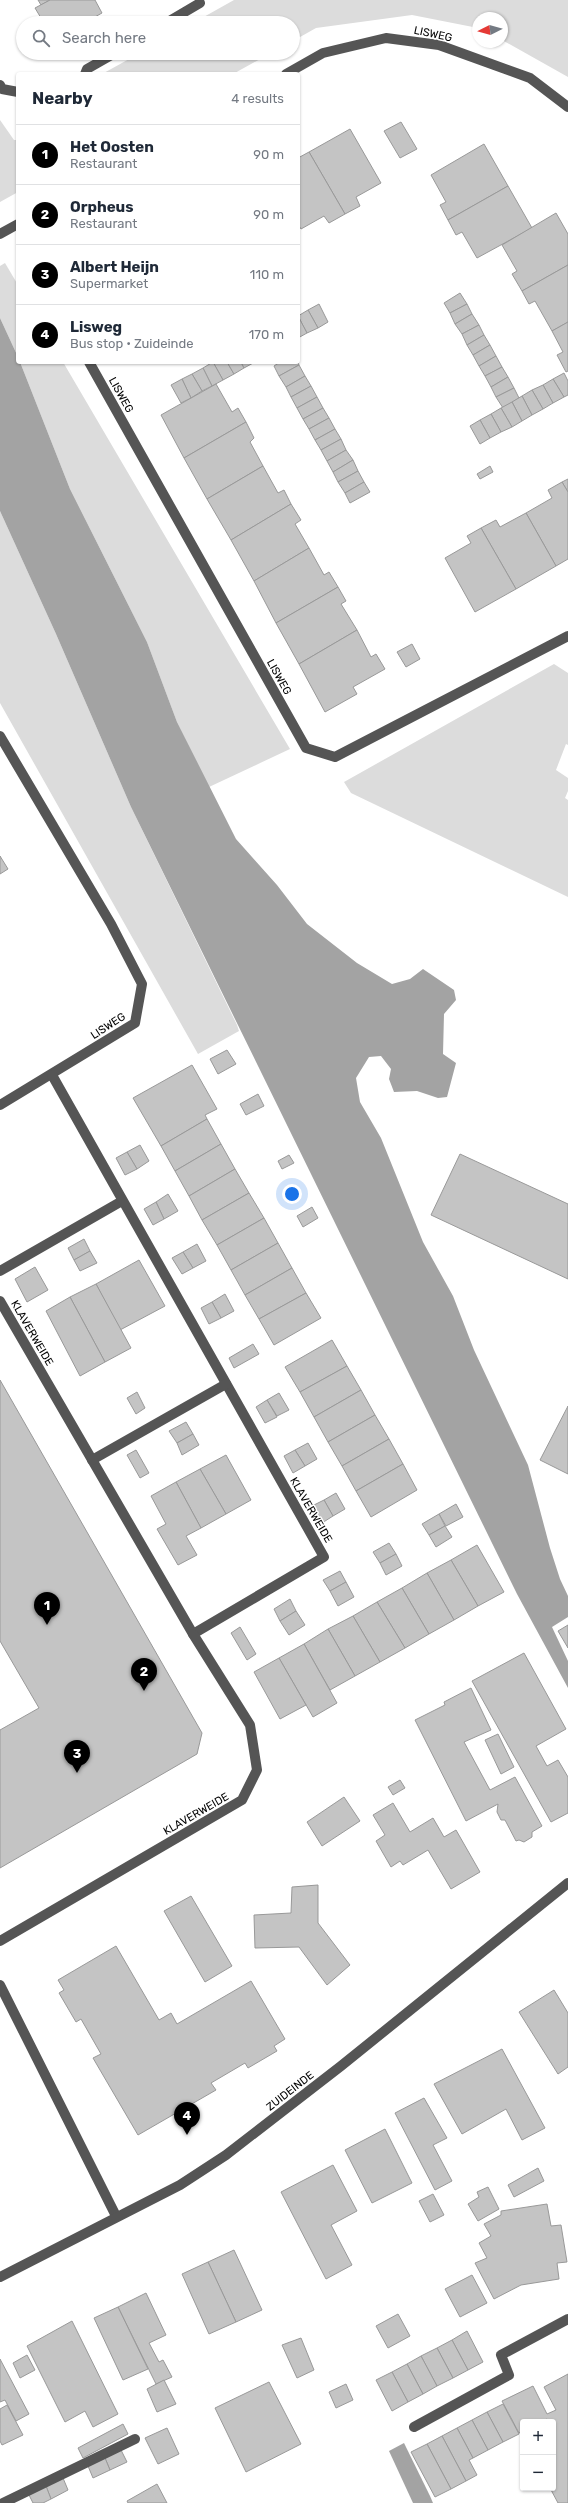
<!DOCTYPE html>
<meta charset="utf-8">
<style>
:root{--surface:#fff;--page:#f2f2f3;--text:#1f2937;--muted:#747a83;--line:#e0e1e3;--accent:#000}
body{margin:0;font-family:Rubik,sans-serif;background:var(--page);color:var(--text)}
.controls{position:absolute;right:12px;bottom:12px;display:grid;overflow:hidden;border-radius:4px;box-shadow:0 1px 3px #0004}
.controls button{width:36px;height:36px;display:grid;place-items:center;padding:0;border:0;border-bottom:1px solid var(--line);background:var(--surface);color:var(--text);font:20px sans-serif}
.compass{position:absolute;left:472px;top:12px;width:36px;height:36px;border-radius:50%;background:var(--surface);box-shadow:0 1px 3px #0004;rotate:264deg}
.you{position:absolute;left:292px;top:1194px;width:14px;height:14px;margin:-10px;border:3px solid #fff;border-radius:50%;background:#1a73e8;box-shadow:0 0 0 6px #1a73e833}
.badge{display:grid;place-items:center;width:26px;height:26px;border-radius:50%;background:var(--accent);color:#fff;font-size:13px;font-weight:700}
.pin{position:absolute;translate:-50% -33px;filter:drop-shadow(0 1px 2px #0008)}
.pin::after{content:'';position:absolute;top:21px;width:14px;height:12px;background:inherit;clip-path:polygon(0 0,100% 0,50% 100%)}
.list{margin:0;padding:0;list-style:none}
h2{display:flex;justify-content:space-between;align-items:center;height:52px;margin:0;padding:0 16px;font-size:17px}
h2 small{font-size:13px;font-weight:400;color:var(--muted)}
.list li{display:grid;grid-template-columns:26px 1fr auto;gap:12px;align-items:center;box-sizing:border-box;height:60px;padding:0 16px;border-top:1px solid var(--line)}
.list b{display:block;font-size:15px;white-space:nowrap}
.list p{margin:0;font-size:13px;white-space:nowrap;color:var(--muted)}
.list em{font-size:13px;font-style:normal;color:var(--muted)}
.icon{flex:none;width:22px;height:22px;fill:none;stroke:currentColor;stroke-width:2;stroke-linecap:round;stroke-linejoin:round}
.map{position:relative;flex:none;width:568px;height:2503px;overflow:hidden}
.search{position:absolute;background:var(--surface);box-shadow:0 1px 3px #0004;left:16px;top:16px;width:284px;height:44px;display:flex;align-items:center;gap:10px;box-sizing:border-box;padding:0 14px;border-radius:22px;color:var(--muted);font-size:15px}
.panel{position:absolute;background:var(--surface);box-shadow:0 1px 3px #0004;left:16px;top:72px;width:284px;height:292px;border-radius:4px}
.map>svg:first-child{display:block}
.green{fill:#dcdcdc}
.water{fill:#a3a3a3}
.building{fill:#c4c4c4;stroke:#999}
.lines{fill:none;stroke-linecap:round;stroke-linejoin:round}
.minor{stroke:#555;stroke-width:10}
.labels{text-anchor:middle;dominant-baseline:central;stroke-width:3;stroke-linejoin:round;paint-order:stroke}
.street-label{font-size:11px;fill:#000;stroke:#fff}
</style>
<div class="map">
<svg width="568" height="2503" viewBox="0 0 568 2503">
<rect width="100%" height="100%" fill="#fff"/>
<g class="green">
<polygon points="234,0 568,0 568,77 502,40 502,18 478,18 478,28 412,15 316,28 293,41 293,23 193,23"/>
<polygon points="140,53 271,53 233,74 102,74"/>
<polygon points="0,120 14,140 18,140 18,192 0,202"/>
<polygon points="5,263 18,285 18,357 0,318 0,266"/>
<polygon points="20,362 63,362 290,749 209,787 177,722 147,642 70,489"/>
<polygon points="0,511 56,634 131,807 237,1025 239,1031 198,1054 0,703"/>
<polygon points="554,664 568,673 568,745 566,744 556,770 568,778 568,791 565,798 568,800 568,897 351,793 344,782"/>
</g>
<g class="water">
<polygon points="0,318 18,357 18,362 20,362 70,489 147,642 177,722 236,839 277,885 307,924 357,963 392,984 410,979 423,969 454,990 456,1000 444,1014 443,1054 456,1063 447,1097 438,1098 417,1091 394,1092 389,1079 391,1069 381,1056 369,1057 356,1078 360,1102 381,1138 423,1242 453,1296 474,1350 528,1465 550,1548 560,1579 568,1596 568,1617 552,1627 568,1661 568,1688 517,1594 131,807 56,634 0,511"/>
<polygon points="404,2443 430,2496 433,2503 413,2503 389,2451"/>
</g>
<g class="building">
<polygon points="38,0 50,0 41,5"/>
<polygon points="50,0 95,0 102,13 84,23 44,23 35,8"/>
<polygon points="401,122 417,149 400,158 384,131"/>
<polygon points="350,129 381,183 356,197 360,206 345,214 309,152"/>
<polygon points="484,144 508,186 448,220 440,205 446,202 431,175"/>
<polygon points="309,152 345,214 329,223 324,216 301,229 298,224 298,158"/>
<polygon points="508,186 532,228 477,258 462,232 456,235 448,220"/>
<polygon points="556,213 568,234 568,265 522,291 512,274 517,271 502,245"/>
<polygon points="568,265 568,322 552,331 535,301 529,304 522,291"/>
<polygon points="460,293 467,304 450,313 444,303"/>
<polygon points="319,304 328,322 318,328 308,310"/>
<polygon points="467,304 472,314 455,324 450,313"/>
<polygon points="308,310 318,328 307,333 298,316"/>
<polygon points="472,314 479,325 462,334 455,324"/>
<polygon points="298,316 307,333 298,338"/>
<polygon points="568,322 568,371 566,372 557,355 563,352 552,331"/>
<polygon points="479,325 484,335 467,345 462,334"/>
<polygon points="484,335 490,345 473,355 467,345"/>
<polygon points="490,345 496,356 479,366 473,355"/>
<polygon points="496,356 502,367 485,376 479,366"/>
<polygon points="213,362 227,362 234,374 223,380"/>
<polygon points="213,362 223,380 212,386 203,368"/>
<polygon points="227,362 241,362 244,368 234,374"/>
<polygon points="241,362 255,362 244,368"/>
<polygon points="280,362 298,362 299,365 279,376 274,366"/>
<polygon points="299,365 305,376 286,387 279,376"/>
<polygon points="502,367 508,377 491,387 485,376"/>
<polygon points="203,368 212,386 202,391 192,374"/>
<polygon points="564,373 568,381 568,395 564,397 553,379"/>
<polygon points="192,374 202,391 191,398 182,379"/>
<polygon points="305,376 311,386 291,397 286,387"/>
<polygon points="508,377 514,388 496,397 491,387"/>
<polygon points="182,379 191,398 181,403 171,385"/>
<polygon points="553,379 564,397 553,403 543,385"/>
<polygon points="216,384 232,412 238,408 246,422 184,458 161,415"/>
<polygon points="543,385 553,403 543,409 532,390"/>
<polygon points="311,386 317,397 297,408 291,397"/>
<polygon points="514,388 519,398 503,408 496,397"/>
<polygon points="532,390 543,409 532,415 522,396"/>
<polygon points="522,396 532,415 522,421 512,402"/>
<polygon points="317,397 323,408 303,419 297,408"/>
<polygon points="512,402 522,421 512,427 501,408"/>
<polygon points="323,408 329,418 309,429 303,419"/>
<polygon points="501,408 512,427 501,432 491,414"/>
<polygon points="491,414 501,432 490,438 480,420"/>
<polygon points="329,418 335,429 315,440 309,429"/>
<polygon points="480,420 490,438 480,444 470,426"/>
<polygon points="246,422 254,438 250,442 263,466 207,499 184,458"/>
<polygon points="335,429 341,439 321,450 315,440"/>
<polygon points="341,439 346,450 327,461 321,450"/>
<polygon points="346,450 353,460 333,472 327,461"/>
<polygon points="353,460 358,471 338,482 333,472"/>
<polygon points="263,466 278,493 284,490 291,504 231,540 207,499"/>
<polygon points="490,466 493,472 480,479 477,474"/>
<polygon points="358,471 364,482 345,493 338,482"/>
<polygon points="568,479 568,492 562,482"/>
<polygon points="364,482 370,492 350,503 345,493"/>
<polygon points="562,482 568,492 568,559 556,566 526,513 552,498 548,490"/>
<polygon points="291,504 301,520 295,524 309,548 254,581 231,540"/>
<polygon points="526,513 556,566 516,589 481,528 496,520 500,527"/>
<polygon points="481,528 516,589 475,612 445,558 471,543 467,536"/>
<polygon points="309,548 324,575 329,572 338,587 276,623 254,581"/>
<polygon points="338,587 346,601 341,604 357,630 299,664 276,623"/>
<polygon points="357,630 371,657 376,654 385,669 353,687 357,694 325,712 299,664"/>
<polygon points="412,644 420,659 406,667 397,652"/>
<polygon points="0,856 8,869 0,874"/>
<polygon points="227,1050 236,1064 218,1074 210,1059"/>
<polygon points="192,1065 217,1109 205,1115 207,1119 161,1146 133,1098"/>
<polygon points="258,1094 264,1106 246,1115 240,1104"/>
<polygon points="207,1119 221,1144 175,1171 161,1146"/>
<polygon points="221,1144 235,1169 189,1196 175,1171"/>
<polygon points="140,1145 149,1161 137,1169 127,1152"/>
<polygon points="127,1152 137,1169 125,1175 116,1158"/>
<polygon points="460,1154 568,1204 568,1279 431,1215"/>
<polygon points="289,1155 294,1163 282,1169 278,1161"/>
<polygon points="235,1169 249,1193 202,1220 189,1196"/>
<polygon points="249,1193 264,1218 217,1245 202,1220"/>
<polygon points="168,1194 178,1211 164,1219 156,1202"/>
<polygon points="156,1202 164,1219 153,1225 144,1209"/>
<polygon points="312,1207 318,1218 303,1227 297,1216"/>
<polygon points="264,1218 278,1243 231,1270 217,1245"/>
<polygon points="84,1239 90,1251 74,1260 68,1248"/>
<polygon points="278,1243 292,1268 245,1295 231,1270"/>
<polygon points="197,1244 206,1261 193,1268 183,1252"/>
<polygon points="90,1251 97,1263 80,1271 74,1260"/>
<polygon points="183,1252 193,1268 182,1274 172,1258"/>
<polygon points="139,1260 165,1306 120,1330 96,1284"/>
<polygon points="35,1267 48,1290 27,1302 15,1279"/>
<polygon points="292,1268 306,1293 259,1319 245,1295"/>
<polygon points="96,1284 131,1348 105,1362 70,1297"/>
<polygon points="306,1293 321,1318 274,1345 259,1319"/>
<polygon points="225,1294 234,1311 221,1318 212,1302"/>
<polygon points="70,1297 105,1362 80,1376 46,1311"/>
<polygon points="212,1302 221,1318 209,1324 201,1308"/>
<polygon points="332,1340 347,1366 300,1392 285,1367"/>
<polygon points="253,1344 259,1354 234,1368 229,1358"/>
<polygon points="347,1366 361,1390 314,1417 300,1392"/>
<polygon points="0,1380 202,1733 197,1754 0,1868 0,1730 39,1708 0,1641"/>
<polygon points="361,1390 375,1415 328,1442 314,1417"/>
<polygon points="137,1392 145,1408 136,1414 127,1398"/>
<polygon points="279,1393 289,1410 277,1416 267,1400"/>
<polygon points="267,1400 277,1417 265,1423 256,1407"/>
<polygon points="568,1406 568,1474 540,1460"/>
<polygon points="375,1415 389,1439 342,1466 328,1442"/>
<polygon points="186,1422 193,1434 177,1443 169,1431"/>
<polygon points="193,1434 199,1445 182,1455 177,1443"/>
<polygon points="389,1439 403,1464 356,1491 342,1466"/>
<polygon points="308,1443 317,1459 305,1466 295,1450"/>
<polygon points="136,1450 149,1473 140,1478 127,1455"/>
<polygon points="295,1450 305,1466 293,1473 284,1456"/>
<polygon points="226,1455 251,1500 226,1514 200,1469"/>
<polygon points="403,1464 417,1490 371,1517 356,1491"/>
<polygon points="200,1469 226,1514 201,1528 176,1482"/>
<polygon points="176,1482 201,1528 186,1536 197,1555 178,1565 157,1529 166,1524 151,1496"/>
<polygon points="336,1493 345,1509 333,1516 324,1500"/>
<polygon points="324,1500 333,1516 322,1523 312,1506"/>
<polygon points="456,1504 463,1517 446,1526 439,1514"/>
<polygon points="439,1514 445,1526 429,1535 422,1524"/>
<polygon points="445,1526 452,1537 436,1547 429,1535"/>
<polygon points="389,1543 396,1554 380,1563 373,1552"/>
<polygon points="477,1545 504,1592 478,1606 451,1560"/>
<polygon points="396,1554 402,1566 386,1575 380,1563"/>
<polygon points="451,1560 478,1606 454,1620 427,1573"/>
<polygon points="340,1571 346,1582 330,1591 323,1580"/>
<polygon points="427,1573 454,1620 429,1634 402,1588"/>
<polygon points="346,1582 354,1597 338,1606 330,1591"/>
<polygon points="402,1588 429,1634 405,1648 377,1602"/>
<polygon points="290,1599 296,1611 280,1621 274,1609"/>
<polygon points="377,1602 405,1648 380,1662 353,1616"/>
<polygon points="296,1611 305,1625 289,1635 280,1621"/>
<polygon points="353,1616 380,1662 355,1676 328,1629"/>
<polygon points="568,1625 568,1648 558,1631"/>
<polygon points="240,1627 256,1654 247,1660 231,1633"/>
<polygon points="328,1629 355,1676 330,1690 304,1644"/>
<polygon points="304,1644 337,1703 313,1717 279,1658"/>
<polygon points="524,1653 566,1729 536,1746 547,1766 558,1760 568,1777 568,1813 551,1822 472,1681"/>
<polygon points="279,1658 306,1705 280,1719 254,1672"/>
<polygon points="471,1688 491,1730 464,1742 490,1790 515,1777 542,1826 532,1832 532,1837 524,1842 519,1840 516,1841 505,1820 501,1820 497,1812 498,1804 466,1821 415,1720 445,1705 444,1702"/>
<polygon points="498,1734 514,1767 501,1774 485,1740"/>
<polygon points="400,1780 405,1788 393,1795 388,1787"/>
<polygon points="344,1797 360,1821 322,1846 307,1822"/>
<polygon points="393,1803 410,1832 433,1818 444,1837 456,1830 480,1872 451,1889 428,1850 403,1865 400,1861 391,1867 376,1841 385,1835 373,1815"/>
<polygon points="318,1885 318,1923 350,1965 327,1985 299,1947 255,1948 254,1915 291,1913 292,1887"/>
<polygon points="191,1896 232,1966 205,1982 164,1911"/>
<polygon points="116,1946 159,2020 171,2013 177,2024 251,1981 285,2039 274,2046 277,2051 248,2068 245,2063 211,2083 216,2090 138,2135 93,2058 101,2054 81,2019 76,2022 59,1993 64,1990 58,1980"/>
<polygon points="554,1990 568,2013 568,2067 558,2074 519,2012"/>
<polygon points="502,2049 545,2128 522,2140 506,2109 462,2134 434,2084"/>
<polygon points="424,2098 447,2138 433,2145 452,2181 435,2190 395,2113"/>
<polygon points="385,2129 412,2183 372,2203 345,2150"/>
<polygon points="333,2165 357,2211 331,2225 352,2265 326,2279 281,2192"/>
<polygon points="538,2168 544,2181 514,2197 508,2185"/>
<polygon points="488,2187 499,2209 478,2221 468,2204 479,2197 477,2192"/>
<polygon points="433,2194 444,2215 430,2222 419,2201"/>
<polygon points="547,2204 551,2226 561,2225 567,2262 557,2263 559,2279 521,2285 494,2299 475,2263 487,2258 479,2243 491,2236 484,2224 501,2215 501,2211"/>
<polygon points="234,2250 262,2310 236,2322 208,2262"/>
<polygon points="208,2262 236,2322 209,2334 182,2274"/>
<polygon points="472,2275 487,2303 460,2317 445,2289"/>
<polygon points="146,2293 166,2335 149,2343 159,2362 163,2360 172,2377 156,2384 118,2307"/>
<polygon points="118,2307 148,2369 123,2380 94,2318"/>
<polygon points="398,2314 410,2336 388,2348 376,2326"/>
<polygon points="72,2321 118,2414 93,2427 85,2411 65,2422 27,2346"/>
<polygon points="467,2331 483,2362 468,2370 452,2340"/>
<polygon points="301,2338 314,2370 297,2378 282,2345"/>
<polygon points="452,2340 468,2370 453,2378 437,2348"/>
<polygon points="437,2348 453,2378 437,2386 421,2356"/>
<polygon points="27,2355 35,2370 20,2378 13,2363"/>
<polygon points="421,2356 437,2386 423,2394 407,2364"/>
<polygon points="0,2359 29,2414 16,2421 5,2400 0,2402"/>
<polygon points="407,2364 423,2394 408,2402 392,2372"/>
<polygon points="392,2372 408,2402 392,2411 376,2380"/>
<polygon points="568,2374 568,2503 558,2503 550,2488 553,2488 553,2422 549,2422 547,2419 541,2422 523,2422 523,2431 519,2433 502,2401 533,2386 547,2414 556,2410 544,2387"/>
<polygon points="164,2380 176,2404 157,2412 147,2389"/>
<polygon points="269,2382 301,2444 246,2472 215,2408"/>
<polygon points="346,2384 353,2400 336,2408 329,2392"/>
<polygon points="503,2404 519,2434 503,2442 487,2412"/>
<polygon points="7,2405 23,2435 2,2445 0,2441 0,2409"/>
<polygon points="487,2412 503,2442 488,2450 472,2420"/>
<polygon points="472,2420 488,2450 473,2458 457,2428"/>
<polygon points="123,2424 128,2434 83,2458 78,2448"/>
<polygon points="167,2428 179,2454 158,2464 145,2438"/>
<polygon points="457,2428 473,2458 469,2460 477,2475 466,2481 442,2436"/>
<polygon points="442,2436 466,2481 451,2489 427,2444"/>
<polygon points="427,2444 451,2489 435,2497 411,2452"/>
<polygon points="121,2450 127,2462 110,2470 105,2458"/>
<polygon points="105,2458 110,2470 93,2478 88,2466"/>
<polygon points="63,2478 68,2490 51,2499 46,2486"/>
<polygon points="157,2484 167,2503 128,2503 127,2501"/>
<polygon points="46,2486 51,2499 43,2503 33,2503 29,2495"/>
</g>
<g class="lines">
<g class="minor">
<polyline points="166,23 200,3"/>
<polyline points="85,74 87,69 115,53"/>
<polyline points="286,74 323,53 386,38 439,45 530,78 568,107"/>
<polyline points="0,85 2,89 18,92"/>
<polyline points="0,234 18,224"/>
<polyline points="89,362 306,748 335,757 568,636"/>
<polyline points="0,736 111,924 142,984 135,1023 0,1105"/>
<polyline points="0,1271 122,1201"/>
<polyline points="0,1301 193,1634 324,1557 52,1075"/>
<polyline points="92,1460 226,1384"/>
<polyline points="0,1941 242,1800 257,1770 250,1725 193,1634"/>
<polyline points="0,1985 116,2216"/>
<polyline points="0,2277 180,2185 226,2155 341,2066 568,1883"/>
<polyline points="414,2427 509,2375 501,2355 568,2319"/>
<polyline points="3,2503 135,2439"/>
</g>
</g>
<g class="labels">
<g class="street-label">
<text transform="translate(433 34) rotate(12)">LISWEG</text>
<text transform="translate(121 395) rotate(61)">LISWEG</text>
<text transform="translate(279 677) rotate(61)">LISWEG</text>
<text transform="translate(108 1026) rotate(-33)">LISWEG</text>
<text transform="translate(32 1333) rotate(60)">KLAVERWEIDE</text>
<text transform="translate(311 1510) rotate(60)">KLAVERWEIDE</text>
<text transform="translate(196 1814) rotate(-30)">KLAVERWEIDE</text>
<text transform="translate(290 2091) rotate(-38)">ZUIDEINDE</text>
</g>
</g>
</svg>
<div class="controls">
<button>+</button>
<button>−</button>
</div>
<svg class="compass" viewBox="-18 -18 36 36"><path d="M0-13l5 13h-10z" fill="#e53935"/><path d="M0 13l5-13h-10z" fill="#747a83"/></svg>
<div class="you"></div>
<div class="pin badge" style="left:47px;top:1625px">1</div>
<div class="pin badge" style="left:144px;top:1691px">2</div>
<div class="pin badge" style="left:77px;top:1773px">3</div>
<div class="pin badge" style="left:187px;top:2135px">4</div>
<div class="search"><svg class="icon" aria-label="search" viewBox="0 0 24 24"><circle cx="10" cy="10" r="6"/><path d="M15 15l6 6"/></svg>Search here</div>
<section class="panel">
<h2>Nearby<small>4 results</small></h2>
<ul class="list">
<li><span class="badge">1</span><div><b>Het Oosten</b><p>Restaurant</p></div><em>90 m</em></li>
<li><span class="badge">2</span><div><b>Orpheus</b><p>Restaurant</p></div><em>90 m</em></li>
<li><span class="badge">3</span><div><b>Albert Heijn</b><p>Supermarket</p></div><em>110 m</em></li>
<li><span class="badge">4</span><div><b>Lisweg</b><p>Bus stop · Zuideinde</p></div><em>170 m</em></li>
</ul>
</section>
</div>
